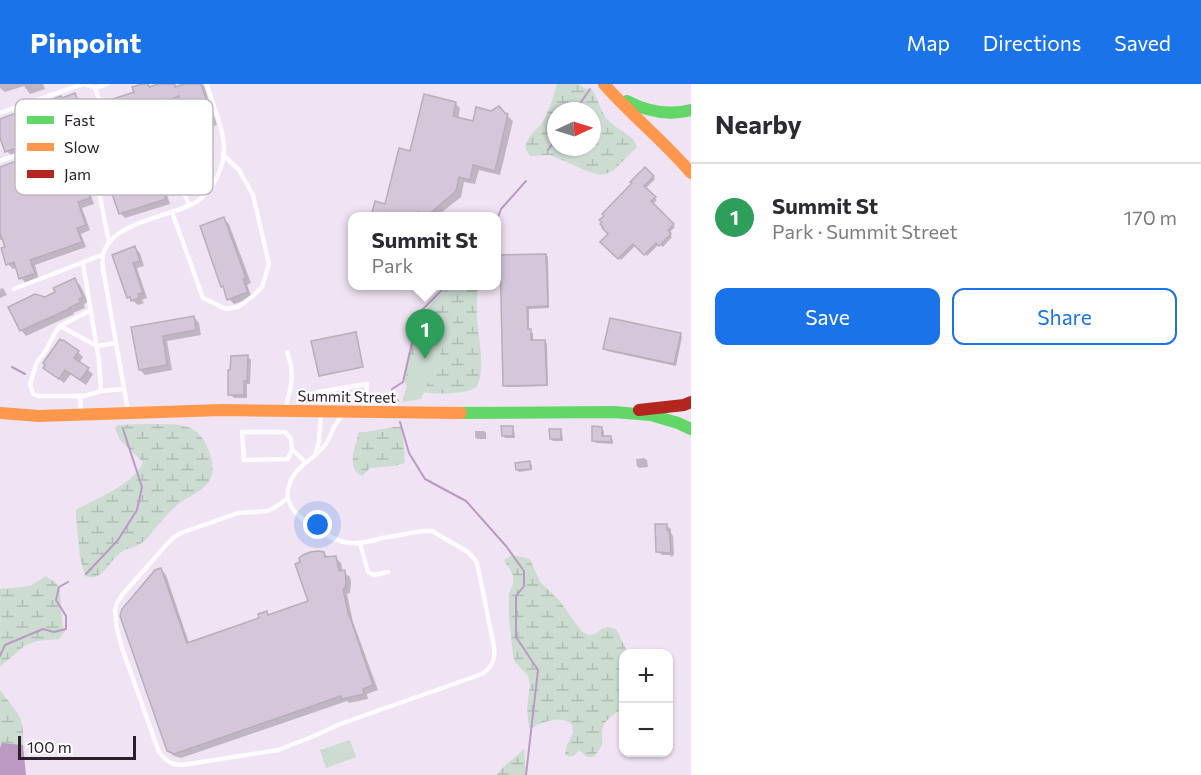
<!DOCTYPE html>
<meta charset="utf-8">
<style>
:root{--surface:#fff;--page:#f2f2f3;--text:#2b2b33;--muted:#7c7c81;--line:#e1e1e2;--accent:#1a73e8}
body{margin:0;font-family:Commissioner,sans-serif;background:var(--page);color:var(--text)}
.controls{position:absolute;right:18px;bottom:18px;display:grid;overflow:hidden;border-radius:12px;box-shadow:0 2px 4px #0004}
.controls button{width:54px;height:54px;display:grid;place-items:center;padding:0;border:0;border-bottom:2px solid var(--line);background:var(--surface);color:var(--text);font:30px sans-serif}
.compass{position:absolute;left:547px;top:18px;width:54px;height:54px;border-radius:50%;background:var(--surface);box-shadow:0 2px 4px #0004;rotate:86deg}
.scale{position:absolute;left:18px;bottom:15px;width:118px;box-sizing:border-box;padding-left:6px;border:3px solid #29202b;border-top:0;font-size:16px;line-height:21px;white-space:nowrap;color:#29202b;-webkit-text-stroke:4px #fff;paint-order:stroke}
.you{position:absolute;left:318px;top:441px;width:21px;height:21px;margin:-15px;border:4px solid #fff;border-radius:50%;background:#1a73e8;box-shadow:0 0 0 9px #1a73e833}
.badge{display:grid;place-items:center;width:39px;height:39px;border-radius:50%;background:var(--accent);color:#fff;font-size:20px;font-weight:700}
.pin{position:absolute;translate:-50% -50px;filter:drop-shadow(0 2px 3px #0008)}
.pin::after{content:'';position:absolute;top:32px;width:21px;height:18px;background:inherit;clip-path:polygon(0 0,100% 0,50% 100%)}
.popup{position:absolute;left:348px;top:128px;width:153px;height:78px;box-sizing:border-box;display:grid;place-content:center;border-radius:12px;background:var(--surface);filter:drop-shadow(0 2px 4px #0005);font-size:20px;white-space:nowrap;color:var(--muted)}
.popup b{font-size:22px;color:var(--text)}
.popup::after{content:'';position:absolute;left:50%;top:100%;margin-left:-12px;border:12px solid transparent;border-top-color:var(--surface)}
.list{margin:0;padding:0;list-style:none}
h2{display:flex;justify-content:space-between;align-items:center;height:78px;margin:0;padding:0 24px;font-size:26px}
h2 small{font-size:20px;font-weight:400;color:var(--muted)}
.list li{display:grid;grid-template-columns:39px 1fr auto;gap:18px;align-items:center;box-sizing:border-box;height:108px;padding:0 24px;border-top:2px solid var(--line)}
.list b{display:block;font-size:22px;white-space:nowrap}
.list p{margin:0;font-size:20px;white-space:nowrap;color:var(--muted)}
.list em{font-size:20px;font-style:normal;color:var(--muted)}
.actions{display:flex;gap:12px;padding:18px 24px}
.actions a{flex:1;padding:14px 0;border:2px solid var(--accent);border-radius:12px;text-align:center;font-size:21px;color:var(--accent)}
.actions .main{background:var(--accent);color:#fff}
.map{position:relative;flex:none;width:691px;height:691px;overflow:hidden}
header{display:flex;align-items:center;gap:36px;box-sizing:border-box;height:84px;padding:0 30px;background:var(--accent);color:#fff}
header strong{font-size:28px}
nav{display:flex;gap:33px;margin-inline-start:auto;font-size:21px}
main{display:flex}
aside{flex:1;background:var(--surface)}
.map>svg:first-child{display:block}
.wetland{fill:url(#wetland-marsh);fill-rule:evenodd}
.park{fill:#ccdcd1}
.water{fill:#ba9ac3}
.shadow{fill:#0003}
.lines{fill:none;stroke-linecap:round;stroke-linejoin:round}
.stream{stroke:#ba9ac3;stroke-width:2}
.building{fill:#d5c7d9;stroke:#b8aeba;stroke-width:1.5}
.lane{stroke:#fdfbfd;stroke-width:4.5}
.fast{stroke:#63d668;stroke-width:12}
.slow{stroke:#ff974d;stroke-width:12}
.jam{stroke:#b3261e;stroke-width:12}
.labels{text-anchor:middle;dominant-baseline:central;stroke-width:5;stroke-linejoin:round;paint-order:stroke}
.street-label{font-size:15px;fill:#29202b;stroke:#fff}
.key{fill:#fff;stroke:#bfbcbf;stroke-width:1.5}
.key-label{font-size:16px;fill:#29202b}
</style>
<header>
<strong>Pinpoint</strong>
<nav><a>Map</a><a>Directions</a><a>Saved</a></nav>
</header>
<main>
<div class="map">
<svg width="691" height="691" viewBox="0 0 691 691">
<defs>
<pattern id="wetland-marsh" width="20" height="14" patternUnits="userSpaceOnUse" patternTransform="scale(1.5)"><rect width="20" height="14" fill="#ccdcd1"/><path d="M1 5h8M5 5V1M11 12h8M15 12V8" fill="none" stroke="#afbcb4"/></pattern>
</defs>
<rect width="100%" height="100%" fill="#f0e3f3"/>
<g class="wetland">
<path d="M557 0H579L584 4 592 6C599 15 600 27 608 36 618 47 633 50 637 63L613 87 605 90 599 91 587 87 550 71 530 72C527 68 525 65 526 59 529 52 536 46 541 40 549 28 553 14 557 0ZM556 27H592V63H556Z"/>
<path d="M449 202H478C477 212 476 223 477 234 478 251 486 287 477 302 470 312 414 312 407 302 398 291 416 244 422 232 429 220 439 211 449 202Z"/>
<path d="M146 340C178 341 200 335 211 373 213 382 214 391 208 399 200 409 184 414 175 423 167 430 160 439 153 447 150 450 148 455 144 457 137 464 127 463 120 469 109 477 102 499 85 492L80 474 76 432V426C95 415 136 399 143 378L120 356 115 344 118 341Z"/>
<path d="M394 343H401L403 351 405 379 393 382 370 384 362 392C346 385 355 362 359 348H366Z"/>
<path d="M512 471 530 475 540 498 558 515 582 548 589 551 595 550 602 545 608 543 616 545 628 569 624 570 623 589 619 598 621 602H623V624C617 628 608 634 604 640 598 655 609 657 593 673H587L579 666 575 671 569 673 565 670 567 661 573 649 572 640C558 630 542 639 529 645L527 624 530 601 528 592 515 578 513 571 509 534V509L513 500V491L504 476Z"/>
<path d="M46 492C50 495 56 498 58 502 63 512 59 534 65 547L59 555 37 557 24 562 0 583V505L30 502Z"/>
<path d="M0 606C16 628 25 631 23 661L3 660 0 664Z"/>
<path d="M524 664 526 691H497C503 680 516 675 524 664Z"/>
</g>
<g class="park">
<polygon points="455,234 421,315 402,318 407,301 409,284 416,266 437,242"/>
<polygon points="350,656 356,673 326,684 320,666"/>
</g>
<polygon class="water" points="2,659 23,661 26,691 0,691 0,664"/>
<g class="shadow">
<polygon points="0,0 43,0 45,5 30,10 24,2 5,8 0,4"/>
<polygon points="146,0 151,4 163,0 175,0 178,4 189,0 202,0 204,2 217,41 196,48 190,43 182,18 140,32 152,67 110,82 104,76 120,40 136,9"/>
<polygon points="75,11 80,16 85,29 87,28 92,33 97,45 12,72 7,67 0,49 0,37"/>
<polygon points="455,19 460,24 458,35 474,39 492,28 504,29 513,37 500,91 479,86 475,100 464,98 461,113 437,132 373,132 387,121 411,69"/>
<polygon points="69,59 75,64 94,120 82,124 90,146 81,150 86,163 35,181 39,195 26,199 21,194 17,184 13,185 8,180 7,164 4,155 0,156 0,84"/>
<polygon points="155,85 160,90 170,120 125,134 120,129"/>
<polygon points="645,85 655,95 645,105 657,116 652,121 675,143 669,149 672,153 663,163 659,160 647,172 636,161 621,176 602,158 611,150"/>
<polygon points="224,135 229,140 251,199 247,201 252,214 234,220 229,215 225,204 223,202"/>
<polygon points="135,164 140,169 144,182 137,184 147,214 142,216 144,219 138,221 128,213"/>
<polygon points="546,171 548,173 549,224 529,225 529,247 533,249 533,258 545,257 547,260 548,302 507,303 505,301 501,172"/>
<polygon points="74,196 80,201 88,218 84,220 85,224 73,229 74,230 26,252 21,246 45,214"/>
<polygon points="3,204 7,211 0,214 0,205"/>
<polygon points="194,233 199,239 201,251 167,257 172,286 145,291 140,286 133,244"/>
<polygon points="680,251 682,253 676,282 607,267 605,264"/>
<polygon points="78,268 83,273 79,279 93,290 86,301 71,290 64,299 45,284"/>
<polygon points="247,272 251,276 250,300 247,300 247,314 234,314 230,310"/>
<polygon points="512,343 514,346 515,354 505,354 503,351"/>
<polygon points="602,345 604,347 604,354 611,354 613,356 613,360 596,359 593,356"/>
<polygon points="560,346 562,348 563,357 553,357 551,355"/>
<polygon points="475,347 484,347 486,349 486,355 477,355 475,353"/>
<polygon points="644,374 647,376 648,383 639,384 637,382 636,375"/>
<polygon points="529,379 532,381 532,386 519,388 517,385"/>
<polygon points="667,442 671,445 671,449 673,452 674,471 671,473 670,471 662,471 658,467"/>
<polygon points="324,469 329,474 335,473 341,479 343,488 350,493 351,498 350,509 347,510 353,538 378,606 367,610 368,615 349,619 347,617 181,674 174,672 168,666 161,485 166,491 189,559 261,535 266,529 269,532 310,518"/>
</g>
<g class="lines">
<g class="stream">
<polyline points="575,27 590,5"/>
<polyline points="548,66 556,55"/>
<polyline points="497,136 501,125 526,97"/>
<polyline points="12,283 25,290"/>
<polyline points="398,317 392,311 392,305 403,298 419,229 446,202"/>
<polyline points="400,338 409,369 425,395 466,417 506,462 524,487 524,502 516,512 516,553 538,586 526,691"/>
<polyline points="86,490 118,456 137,426 142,403 123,345"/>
<polyline points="0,572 5,561 43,545 54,548 66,545 66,532 56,516 59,503 68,498"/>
</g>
</g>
<g class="building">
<polygon points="142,0 148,0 149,3 158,0 174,0 175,3 184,0 201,0 213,35 189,43 179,12 136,27 148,62 103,77 96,57 94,57 92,49 118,39 110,16 134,8 132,3"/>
<polygon points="75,9 82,28 87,26 92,39 33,61 32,58 5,68 0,54 0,35 48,17 61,12 62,14"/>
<polygon points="424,10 456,18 453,32 473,37 476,23 491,27 499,22 505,29 508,30 495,87 473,81 470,96 459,93 456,107 428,131 418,128 417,132 371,132 375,117 385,120 399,64 410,67"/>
<polygon points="70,57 90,114 78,118 86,141 77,144 82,158 30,176 35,189 19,195 14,178 6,181 1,164 5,163 0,149 0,83"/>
<polygon points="155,83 166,115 119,130 108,98"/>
<polygon points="645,83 654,92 644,102 656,113 651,117 674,140 668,146 671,150 659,162 656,159 644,171 633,160 618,175 600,158 608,150 602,144 603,143 600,140 602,138 599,136 604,132 602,130 632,99 630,98"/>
<polygon points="224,133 246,194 243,195 248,208 227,216 223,202 221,203 200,142"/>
<polygon points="135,162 140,177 133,179 143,209 138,210 139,214 131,217 130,213 127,214 112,171"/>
<polygon points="546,170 548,222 527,223 528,245 531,245 531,256 545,256 547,301 503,302 500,171"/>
<polygon points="75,194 83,213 79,215 81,218 69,224 69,225 20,247 8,223 35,210 45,213 55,208 53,204"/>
<polygon points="194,232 196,246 163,252 167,281 139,286 131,243"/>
<polygon points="610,234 681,249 674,280 603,265"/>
<polygon points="356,248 363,283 319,292 311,257"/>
<polygon points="60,255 62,257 63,256 79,267 74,274 89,284 80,296 65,286 59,295 43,284 45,281 43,279"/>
<polygon points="248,271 247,297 244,297 244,311 228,311 228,286 230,286 231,272"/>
<polygon points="501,342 513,342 513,352 502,352"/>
<polygon points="592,342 602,343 602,352 611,352 611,358 592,357"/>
<polygon points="549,345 561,345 561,355 550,355"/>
<polygon points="530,377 531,385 516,386 515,379"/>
<polygon points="655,440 667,440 667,446 669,446 671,467 669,469 656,468"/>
<polygon points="319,467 324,468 325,473 336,472 339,487 345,486 346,499 345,504 343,505 349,533 350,533 373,601 363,605 364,610 342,615 341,612 174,670 167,667 120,532 122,525 155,486 161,484 187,559 259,534 258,530 267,527 268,531 308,517 295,480 300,478 299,474 303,471 310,468"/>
</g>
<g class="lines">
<g class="lane">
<polyline points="95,4 107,0"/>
<polyline points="0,29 83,0"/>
<polyline points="82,49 96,93"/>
<polyline points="0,77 107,39 95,4 85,0"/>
<polyline points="172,128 203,214 226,225 238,223 253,212 262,203 269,180 253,111 239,86 223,71"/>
<polyline points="109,158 96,93 169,70 189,121"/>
<polyline points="83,179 99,277 101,307 124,305"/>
<polyline points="14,205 102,171"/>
<polyline points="91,226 60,242 55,249 46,266 37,278 30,300 33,310 38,312 84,312 101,307"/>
<polyline points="60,242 97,262 116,259"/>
<polyline points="318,308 367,300 365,328"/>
<polyline points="80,312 81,329"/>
<path d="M285 326C291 302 296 292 287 268"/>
<path d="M128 327 103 185C103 180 102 175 103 171 111 137 172 133 196 118 214 106 225 82 224 62 223 40 212 21 207 0"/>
<polyline points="292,365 291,355 285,348 242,348 244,376 288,375 292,365 305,378"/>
<polyline points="315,371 319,358 321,329"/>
<path d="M288 414 274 424 267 427 238 429 181 449 174 453 167 460 123 510 117 519 115 527 117 545 122 564 159 668C165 676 171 681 182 681L278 666 314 652 340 640 482 590C492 583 496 575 494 563L479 488 476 477 468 468 432 447H423C409 449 396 452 382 454 372 457 361 460 350 459 334 458 296 435 290 420 287 415 287 407 289 402 294 382 314 376 325 361 329 357 331 350 333 345 336 339 340 334 344 329"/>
<polyline points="360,459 368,488 374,491 388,488"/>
</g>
<g class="fast">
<path d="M627 17C648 28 668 32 691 26"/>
<polyline points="461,329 613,328 651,331 678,339 691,345"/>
</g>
<g class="slow">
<path d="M604 0C631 31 664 57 691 89"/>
<polyline points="0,329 39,332 222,326 461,329"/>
</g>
<polyline class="jam" points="639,326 684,321 691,318"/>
</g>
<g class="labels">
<g class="street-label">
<text transform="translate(347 312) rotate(1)">Summit Street</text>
</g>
</g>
<rect x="15" y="15" width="198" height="96" rx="9" class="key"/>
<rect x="27" y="32" width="27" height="8" fill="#63d668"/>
<rect x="27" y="59" width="27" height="8" fill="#ff974d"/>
<rect x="27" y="86" width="27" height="8" fill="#b3261e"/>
<g class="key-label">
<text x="64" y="42">Fast</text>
<text x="64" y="69">Slow</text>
<text x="64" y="96">Jam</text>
</g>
</svg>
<div class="controls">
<button>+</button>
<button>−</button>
</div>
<svg class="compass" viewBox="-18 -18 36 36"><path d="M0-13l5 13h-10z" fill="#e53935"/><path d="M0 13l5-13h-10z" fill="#7c7c81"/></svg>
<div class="scale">100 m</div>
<div class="you"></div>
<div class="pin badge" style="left:425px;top:275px;background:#2e9e5b">1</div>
<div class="popup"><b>Summit St</b>Park</div>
</div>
<aside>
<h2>Nearby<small></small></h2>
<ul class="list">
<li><span class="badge" style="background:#2e9e5b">1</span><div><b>Summit St</b><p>Park · Summit Street</p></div><em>170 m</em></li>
</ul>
<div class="actions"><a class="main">Save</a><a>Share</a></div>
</aside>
</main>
